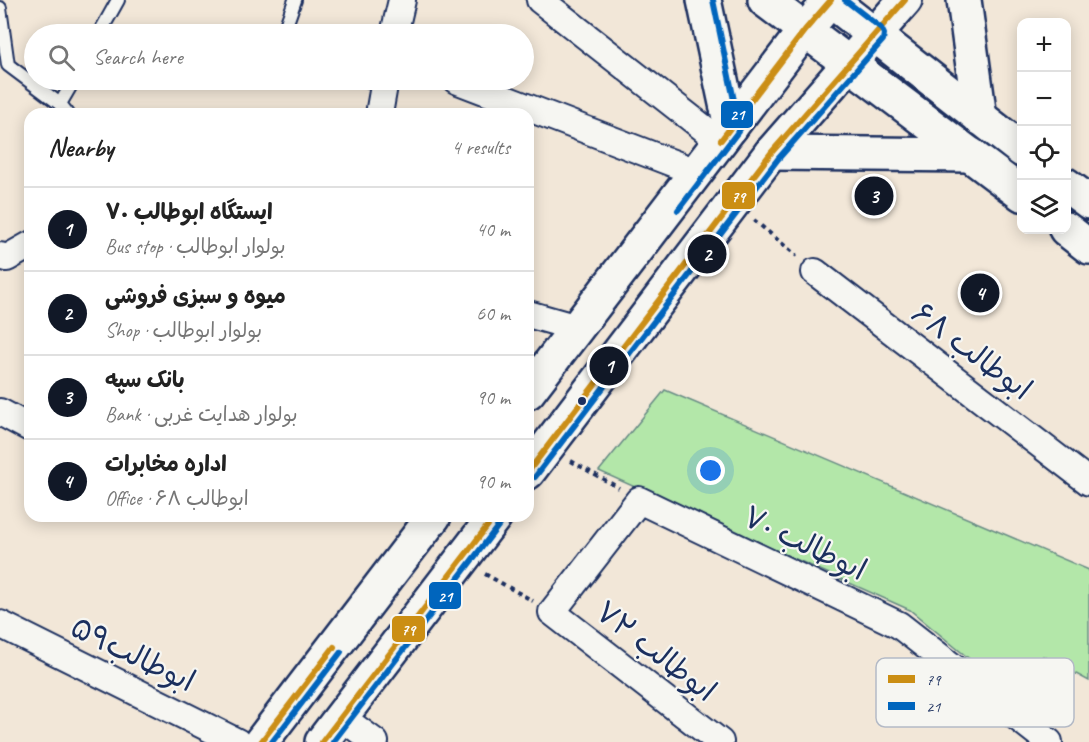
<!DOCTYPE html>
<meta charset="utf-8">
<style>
:root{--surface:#fff;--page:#f6f6f6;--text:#222;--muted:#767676;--line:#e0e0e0;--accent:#111827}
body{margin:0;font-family:Caveat,"Playpen Sans Arabic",sans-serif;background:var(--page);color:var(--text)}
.controls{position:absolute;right:18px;top:18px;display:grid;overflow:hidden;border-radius:12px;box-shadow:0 3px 15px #0003}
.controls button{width:54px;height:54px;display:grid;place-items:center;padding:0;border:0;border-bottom:2px solid var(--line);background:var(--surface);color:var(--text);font:30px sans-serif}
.you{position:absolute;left:711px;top:471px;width:21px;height:21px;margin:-15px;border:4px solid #fff;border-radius:50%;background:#1a73e8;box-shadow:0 0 0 9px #1a73e833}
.badge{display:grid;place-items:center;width:39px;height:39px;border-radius:50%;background:var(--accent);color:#fff;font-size:20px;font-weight:700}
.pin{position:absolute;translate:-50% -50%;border:3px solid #fff;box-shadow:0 2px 6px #0006}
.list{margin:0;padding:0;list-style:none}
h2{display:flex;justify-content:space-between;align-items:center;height:78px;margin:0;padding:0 24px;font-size:26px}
h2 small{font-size:20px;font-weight:400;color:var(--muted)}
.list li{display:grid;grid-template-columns:39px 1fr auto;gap:18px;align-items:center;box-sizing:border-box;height:84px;padding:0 24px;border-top:2px solid var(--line)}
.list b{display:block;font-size:22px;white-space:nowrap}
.list p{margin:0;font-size:20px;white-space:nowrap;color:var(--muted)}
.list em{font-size:20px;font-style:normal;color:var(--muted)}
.icon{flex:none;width:33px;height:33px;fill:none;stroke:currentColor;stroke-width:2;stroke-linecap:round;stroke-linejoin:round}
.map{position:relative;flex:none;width:1089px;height:742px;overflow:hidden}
.search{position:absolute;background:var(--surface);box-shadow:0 3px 15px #0003;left:24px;top:24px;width:510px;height:66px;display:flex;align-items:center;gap:15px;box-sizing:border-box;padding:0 21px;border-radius:33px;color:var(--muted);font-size:22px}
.panel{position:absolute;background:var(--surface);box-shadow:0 3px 15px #0003;left:24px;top:108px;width:510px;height:414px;border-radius:18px}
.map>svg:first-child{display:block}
.green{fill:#b3e7a9;stroke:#678b84;stroke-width:1.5}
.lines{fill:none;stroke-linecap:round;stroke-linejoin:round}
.lane-casing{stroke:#1b2f5e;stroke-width:16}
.street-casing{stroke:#1b2f5e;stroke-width:30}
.secondary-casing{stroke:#1b2f5e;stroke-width:38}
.path{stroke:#1b2f5e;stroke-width:4;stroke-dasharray:4.5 4.5;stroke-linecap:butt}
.lane{stroke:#f6f6f2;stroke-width:12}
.street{stroke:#f6f6f2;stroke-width:26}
.secondary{stroke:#f6f6f2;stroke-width:33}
.bus-1-casing{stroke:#f6f6f2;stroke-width:10}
.bus-2-casing{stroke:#f6f6f2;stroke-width:10}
.bus-1{stroke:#cb8e13;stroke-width:6}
.bus-2{stroke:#0065bd;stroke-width:6}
.bus-dot{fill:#1b2f5e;stroke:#f6f6f2;stroke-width:2}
.labels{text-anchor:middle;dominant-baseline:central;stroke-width:4.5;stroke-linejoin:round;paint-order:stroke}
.street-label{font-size:30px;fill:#1b2f5e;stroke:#f6f6f2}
.key{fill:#f6f6f2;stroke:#b4bac6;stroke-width:1.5}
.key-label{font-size:16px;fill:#1b2f5e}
.line-badge{stroke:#f6f6f2;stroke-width:2}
.badge-label{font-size:16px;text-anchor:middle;font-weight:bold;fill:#fff}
</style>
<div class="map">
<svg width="1089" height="742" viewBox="0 0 1089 742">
<rect width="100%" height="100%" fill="#f2e7d8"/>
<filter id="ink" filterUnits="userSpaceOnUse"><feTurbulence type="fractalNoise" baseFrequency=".0167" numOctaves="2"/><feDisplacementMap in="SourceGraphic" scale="12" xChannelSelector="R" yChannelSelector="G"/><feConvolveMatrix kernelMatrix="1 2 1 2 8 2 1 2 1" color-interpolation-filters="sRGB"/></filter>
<g filter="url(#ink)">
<polygon class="green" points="665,390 1089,570 1089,681 1043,656 1012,694 910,610 599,471"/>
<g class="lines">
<g class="lane-casing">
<g id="lane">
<polyline points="0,8 8,65 60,104"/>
<polyline points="99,34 118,0"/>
<polyline points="283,34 295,0"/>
<polyline points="367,80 384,87"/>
<polyline points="68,114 60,104 74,80"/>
</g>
</g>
<g class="street-casing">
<g id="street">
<polyline points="540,0 720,141"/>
<polyline points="394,34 402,0"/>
<polyline points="456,80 696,172"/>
<polyline points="379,114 385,80"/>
<polyline points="0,256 7,258 30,245"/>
<polyline points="815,272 1089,482"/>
<polyline points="528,314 577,328"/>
<polyline points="0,412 30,428"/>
<polyline points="0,624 237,742"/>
<polyline points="341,717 375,742"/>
<polyline points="720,742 552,612 639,500 899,625 1049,742"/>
</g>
</g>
<g class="secondary-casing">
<g id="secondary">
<polyline points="704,0 731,127"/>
<polyline points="765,0 1022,194"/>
<polyline points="830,0 1022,150"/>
<polyline points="964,0 980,118"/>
<polyline points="771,153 971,155"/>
<polyline points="1066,185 1089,202"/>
<polyline points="1066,229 1089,247"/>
<polyline points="528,392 805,30 831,0"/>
<polyline points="528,472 771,153 905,0"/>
<polyline points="261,742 434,516"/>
<polyline points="322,742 495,516"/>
</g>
</g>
<g class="path">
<polyline points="754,220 797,256"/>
<polyline points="571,461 619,488"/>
<polyline points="485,574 533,601"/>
</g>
<use href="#lane" class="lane"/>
<use href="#street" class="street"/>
<use href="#secondary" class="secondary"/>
<g class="bus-1-casing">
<g id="bus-1">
<polyline points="721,140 805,30 831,0"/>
<polyline points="528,472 771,153 905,0"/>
<polyline points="261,742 334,647"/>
<polyline points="322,742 495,516"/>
</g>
</g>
<g class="bus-2-casing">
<g id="bus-2">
<polyline points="678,210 740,129 713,0"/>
<polyline points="535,477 778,159 883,40 884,34 881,28 845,0"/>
<polyline points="272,742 341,652"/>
<polyline points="333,742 502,521"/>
</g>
</g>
<use href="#bus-1" class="bus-1"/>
<use href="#bus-2" class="bus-2"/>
</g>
</g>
<circle class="bus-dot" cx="582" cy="401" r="5"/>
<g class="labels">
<g class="street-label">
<text transform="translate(972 351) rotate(37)">ابوطالب ۶۸</text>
<text transform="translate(805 543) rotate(26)">ابوطالب ۷۰</text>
<text transform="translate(656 651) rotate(38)">ابوطالب ۷۲</text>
<text transform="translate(133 654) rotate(26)">ابوطالب۵۹</text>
</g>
</g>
<rect x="876" y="658" width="198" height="69" rx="9" class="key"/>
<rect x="888" y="675" width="27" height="8" fill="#cb8e13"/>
<rect x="888" y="702" width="27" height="8" fill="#0065bd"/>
<g class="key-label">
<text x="926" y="685">79</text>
<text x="926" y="712">21</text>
</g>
<g class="line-badge">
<rect x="720" y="100" width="34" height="29" rx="6" fill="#0065bd"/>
<rect x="721" y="181" width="35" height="29" rx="6" fill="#cb8e13"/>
<rect x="428" y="581" width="34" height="29" rx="6" fill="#0065bd"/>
<rect x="391" y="615" width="35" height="28" rx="6" fill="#cb8e13"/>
</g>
<g class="badge-label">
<text x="737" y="120">21</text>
<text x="738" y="202">79</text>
<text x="445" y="602">21</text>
<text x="408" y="635">79</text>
</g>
</svg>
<div class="controls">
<button>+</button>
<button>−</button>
<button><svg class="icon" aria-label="locate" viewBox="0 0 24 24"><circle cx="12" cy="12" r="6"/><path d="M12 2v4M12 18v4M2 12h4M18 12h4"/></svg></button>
<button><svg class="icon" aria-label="layers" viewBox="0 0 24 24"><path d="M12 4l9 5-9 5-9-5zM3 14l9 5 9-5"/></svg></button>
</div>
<div class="you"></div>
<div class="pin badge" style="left:609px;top:366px">1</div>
<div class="pin badge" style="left:707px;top:254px">2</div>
<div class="pin badge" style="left:874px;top:196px">3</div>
<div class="pin badge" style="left:980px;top:293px">4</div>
<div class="search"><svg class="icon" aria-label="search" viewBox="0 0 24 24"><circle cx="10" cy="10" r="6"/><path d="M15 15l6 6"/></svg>Search here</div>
<section class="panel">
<h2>Nearby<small>4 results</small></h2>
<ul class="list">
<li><span class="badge">1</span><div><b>ایستگاه ابوطالب ۷۰</b><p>Bus stop · بولوار ابوطالب</p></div><em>40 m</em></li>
<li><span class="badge">2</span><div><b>میوه و سبزی فروشی</b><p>Shop · بولوار ابوطالب</p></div><em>60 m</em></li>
<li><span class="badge">3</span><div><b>بانک سپه</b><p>Bank · بولوار هدایت غربی</p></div><em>90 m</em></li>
<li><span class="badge">4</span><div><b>اداره مخابرات</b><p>Office · ابوطالب ۶۸</p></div><em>90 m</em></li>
</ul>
</section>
</div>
